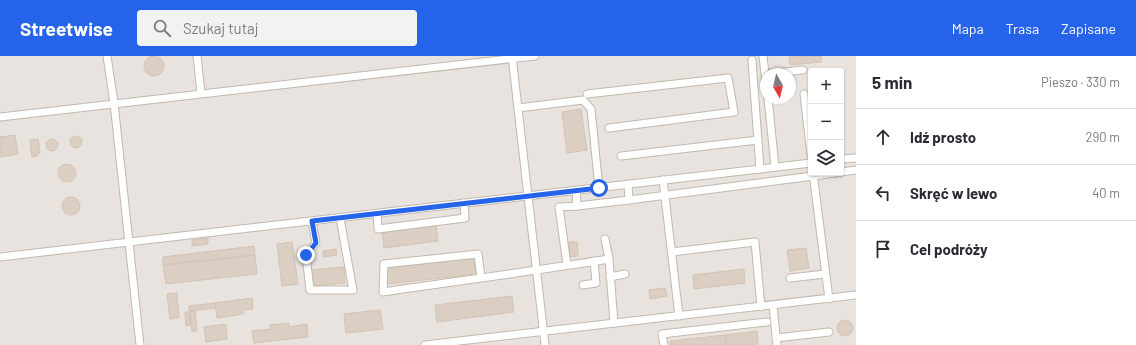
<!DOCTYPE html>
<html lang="pl">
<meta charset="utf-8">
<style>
:root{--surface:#fff;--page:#f2f2f3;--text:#2b2b33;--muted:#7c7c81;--line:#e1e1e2;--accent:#2563eb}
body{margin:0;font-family:Barlow,sans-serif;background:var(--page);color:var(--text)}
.controls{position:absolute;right:12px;top:12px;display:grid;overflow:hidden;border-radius:4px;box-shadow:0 1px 3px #0004}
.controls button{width:36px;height:36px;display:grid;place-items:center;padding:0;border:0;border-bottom:1px solid var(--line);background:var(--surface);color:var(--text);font:20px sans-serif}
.compass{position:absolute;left:760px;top:12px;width:36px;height:36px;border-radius:50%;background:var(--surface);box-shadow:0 1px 3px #0004;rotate:172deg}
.stop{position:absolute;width:12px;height:12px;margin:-9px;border:3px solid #2563eb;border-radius:50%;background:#fff}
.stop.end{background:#2563eb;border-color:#fff;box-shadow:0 1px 4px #0008}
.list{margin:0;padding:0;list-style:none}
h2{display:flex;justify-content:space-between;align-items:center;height:52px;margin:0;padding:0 16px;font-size:17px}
h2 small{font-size:13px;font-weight:400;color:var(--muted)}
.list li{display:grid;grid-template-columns:26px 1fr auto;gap:12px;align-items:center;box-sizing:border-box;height:56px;padding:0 16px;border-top:1px solid var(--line)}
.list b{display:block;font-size:15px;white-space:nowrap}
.list em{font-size:13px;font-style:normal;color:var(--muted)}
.icon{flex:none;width:22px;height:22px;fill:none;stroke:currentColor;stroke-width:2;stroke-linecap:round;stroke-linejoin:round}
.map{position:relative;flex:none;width:856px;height:289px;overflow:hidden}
header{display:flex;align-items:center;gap:24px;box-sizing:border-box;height:56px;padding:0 20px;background:var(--accent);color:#fff}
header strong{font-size:19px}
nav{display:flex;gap:22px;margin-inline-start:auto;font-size:14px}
.search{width:280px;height:36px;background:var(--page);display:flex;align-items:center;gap:10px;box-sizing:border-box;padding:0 14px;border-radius:4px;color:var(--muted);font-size:15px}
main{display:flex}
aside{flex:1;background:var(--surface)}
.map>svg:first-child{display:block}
.industrial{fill:#e9e3df;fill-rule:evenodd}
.building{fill:#dbcec2;stroke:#d4c3b2}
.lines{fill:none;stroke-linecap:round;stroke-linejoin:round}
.minor-casing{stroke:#c2b8ac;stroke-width:9}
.minor{stroke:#fff;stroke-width:7}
.route{stroke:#2563eb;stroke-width:5}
</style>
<header>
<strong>Streetwise</strong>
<div class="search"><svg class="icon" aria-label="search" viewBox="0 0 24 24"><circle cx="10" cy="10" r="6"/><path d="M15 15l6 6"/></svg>Szukaj tutaj</div>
<nav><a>Mapa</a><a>Trasa</a><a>Zapisane</a></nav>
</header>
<main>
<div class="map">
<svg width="856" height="289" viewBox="0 0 856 289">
<rect width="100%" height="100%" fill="#f6f1ea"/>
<path class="industrial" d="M0 0H856V289H0ZM811 15H841V117H811ZM766 18H790V42H766Z"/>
<g class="building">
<circle cx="154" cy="10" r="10"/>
<polygon points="789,0 821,0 821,6 790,9"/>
<polygon points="581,53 587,94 567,97 562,56"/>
<polygon points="15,79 18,98 0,101 0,81"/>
<circle cx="76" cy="86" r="6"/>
<polygon points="38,83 40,97 37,97 37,100 32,101 30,84"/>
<circle cx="52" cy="89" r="6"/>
<circle cx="67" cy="117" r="9"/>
<circle cx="71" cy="150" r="9"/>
<polygon points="436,169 438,185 384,192 382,175"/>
<polygon points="208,182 208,188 192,190 192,184"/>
<polygon points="292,186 298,228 282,230 277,188"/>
<polygon points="569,186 577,186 578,200 570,201"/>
<polygon points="254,190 255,199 163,209 163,201"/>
<polygon points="806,192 809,212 790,215 787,194"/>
<polygon points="336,193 337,199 323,201 323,195"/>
<polygon points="255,199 257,218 166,228 163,209"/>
<polygon points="474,202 476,218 388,228 386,212"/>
<polygon points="344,211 345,227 313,230 311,214"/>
<polygon points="744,213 745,227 694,233 693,219"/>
<polygon points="665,232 667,240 650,243 649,234"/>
<polygon points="177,237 179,261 170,263 167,238"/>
<polygon points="512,240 514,256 437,266 435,249"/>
<polygon points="252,242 253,253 243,254 243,258 217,262 215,247"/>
<polygon points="215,247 216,252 189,255 189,250"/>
<polygon points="380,254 383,273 346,277 344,258"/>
<polygon points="195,255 197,275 192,275 189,256"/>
<polygon points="185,256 189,256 191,269 186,270"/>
<circle cx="845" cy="272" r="8"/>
<polygon points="289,267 289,271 307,268 308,281 254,287 252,275 271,273 270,269"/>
<polygon points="226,268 227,283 206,286 204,271"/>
<polygon points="757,275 758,289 727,289 725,279"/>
<polygon points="725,279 727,289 671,289 670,285"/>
</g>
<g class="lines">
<g class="minor-casing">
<g id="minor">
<polyline points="107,0 114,47 140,289"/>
<polyline points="197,0 201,37"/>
<polyline points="512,0 545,289"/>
<polyline points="763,0 766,27"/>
<polyline points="752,4 760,113"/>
<polyline points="767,18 803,14"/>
<polyline points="587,38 728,22 734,56 609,72"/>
<polyline points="804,38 811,99"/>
<polyline points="768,42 775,111"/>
<polyline points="518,52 583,44 591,53 599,132"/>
<polyline points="0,61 535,0"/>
<polyline points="621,100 758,84"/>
<polyline points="841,103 856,102"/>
<polyline points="841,116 856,114"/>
<polyline points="813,117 829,243"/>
<polyline points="663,124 679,260"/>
<polyline points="576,134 577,150 629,144 628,128"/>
<polyline points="629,144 836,117"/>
<polyline points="377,158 378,173 465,162 464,147"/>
<polyline points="312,165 316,187 306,199 310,234 353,234 340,162"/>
<polyline points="605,183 609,203"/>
<polyline points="672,196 755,186 761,251"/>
<polyline points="0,201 811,107"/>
<polyline points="567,209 559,151 577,150"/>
<polyline points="610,221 625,218"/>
<path d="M481 222 478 198 384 208 383 236C458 225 534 215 609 203L614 267"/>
<polyline points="790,222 825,218"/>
<polyline points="583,229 596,227 594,205"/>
<polyline points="773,249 777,289"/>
<polyline points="776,282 829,276"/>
<polyline points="425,289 856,239"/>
<polyline points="664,289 662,278 767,266"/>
</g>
</g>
<use href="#minor" class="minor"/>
</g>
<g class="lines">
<polyline class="route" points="306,199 316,187 312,165 599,132"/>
</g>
</svg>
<div class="controls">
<button>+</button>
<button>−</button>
<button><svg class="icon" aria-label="layers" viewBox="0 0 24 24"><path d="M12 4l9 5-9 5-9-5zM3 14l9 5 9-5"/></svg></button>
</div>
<svg class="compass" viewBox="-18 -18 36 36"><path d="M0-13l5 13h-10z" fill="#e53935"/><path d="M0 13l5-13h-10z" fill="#7c7c81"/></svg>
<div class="stop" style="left:599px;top:132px"></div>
<div class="stop end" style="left:306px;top:199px"></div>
</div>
<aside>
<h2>5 min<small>Pieszo · 330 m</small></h2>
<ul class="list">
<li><svg class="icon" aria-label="ahead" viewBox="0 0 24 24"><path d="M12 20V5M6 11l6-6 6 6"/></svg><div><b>Idź prosto</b></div><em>290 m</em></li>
<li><svg class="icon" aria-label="left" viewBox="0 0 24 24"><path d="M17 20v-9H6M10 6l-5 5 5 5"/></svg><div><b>Skręć w lewo</b></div><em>40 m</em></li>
<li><svg class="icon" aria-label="arrive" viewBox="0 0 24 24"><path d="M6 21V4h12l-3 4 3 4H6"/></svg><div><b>Cel podróży</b></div></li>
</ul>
</aside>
</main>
